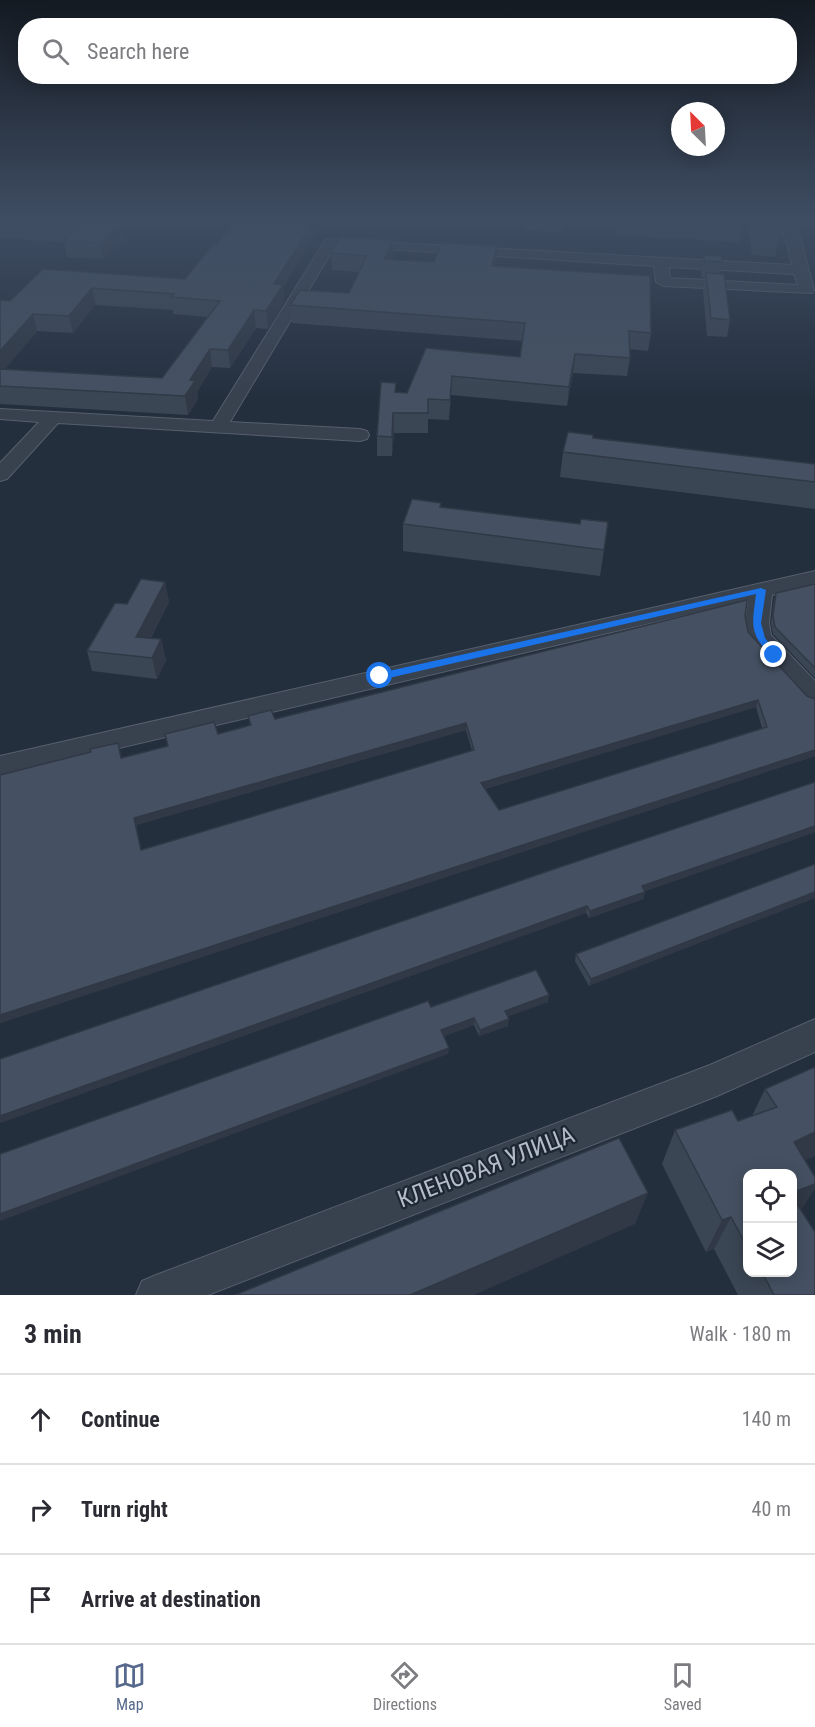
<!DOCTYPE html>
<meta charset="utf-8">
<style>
:root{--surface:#fff;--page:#f2f2f3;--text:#2b2b33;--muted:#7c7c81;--line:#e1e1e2;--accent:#56698c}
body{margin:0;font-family:"Roboto Condensed",sans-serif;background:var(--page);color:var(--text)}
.controls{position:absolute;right:18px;bottom:18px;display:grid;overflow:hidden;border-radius:12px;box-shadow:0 3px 15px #0003}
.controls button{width:54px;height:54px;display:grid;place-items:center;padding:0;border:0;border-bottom:2px solid var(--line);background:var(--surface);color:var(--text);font:30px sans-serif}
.compass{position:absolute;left:671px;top:102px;width:54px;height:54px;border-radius:50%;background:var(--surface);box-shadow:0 3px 15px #0003;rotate:336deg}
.stop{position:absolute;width:18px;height:18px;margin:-14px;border:4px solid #1a73e8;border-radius:50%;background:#fff}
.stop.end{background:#1a73e8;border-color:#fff;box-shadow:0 2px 6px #0008}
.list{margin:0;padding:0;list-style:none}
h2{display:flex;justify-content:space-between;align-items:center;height:78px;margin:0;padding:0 24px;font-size:26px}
h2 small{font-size:20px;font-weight:400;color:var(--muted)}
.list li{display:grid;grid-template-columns:39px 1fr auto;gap:18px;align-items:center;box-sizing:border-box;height:90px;padding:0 24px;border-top:2px solid var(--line)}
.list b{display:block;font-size:22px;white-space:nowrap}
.list em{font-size:20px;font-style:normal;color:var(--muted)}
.icon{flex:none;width:33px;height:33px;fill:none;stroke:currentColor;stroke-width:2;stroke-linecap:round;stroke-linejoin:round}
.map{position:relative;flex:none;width:815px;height:1295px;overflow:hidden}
.search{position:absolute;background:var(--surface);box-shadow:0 3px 15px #0003;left:18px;right:18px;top:18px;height:66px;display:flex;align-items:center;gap:15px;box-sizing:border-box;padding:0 21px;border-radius:24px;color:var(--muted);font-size:22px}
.sheet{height:348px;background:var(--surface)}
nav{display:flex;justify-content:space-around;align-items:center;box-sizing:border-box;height:84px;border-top:2px solid var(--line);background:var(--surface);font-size:16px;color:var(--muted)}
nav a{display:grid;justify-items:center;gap:3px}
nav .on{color:var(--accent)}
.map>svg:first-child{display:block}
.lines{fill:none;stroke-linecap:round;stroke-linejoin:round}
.minor-casing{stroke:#565f6c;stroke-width:2}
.minor{fill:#38414e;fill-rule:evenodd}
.wall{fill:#3b4654;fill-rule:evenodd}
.shaded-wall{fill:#303945}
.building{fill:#455162;stroke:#303945;stroke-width:1.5;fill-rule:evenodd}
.route{fill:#1a73e8}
.labels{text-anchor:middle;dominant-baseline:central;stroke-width:4.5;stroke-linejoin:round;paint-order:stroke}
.near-street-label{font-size:24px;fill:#b4bcc9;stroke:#1d2633}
</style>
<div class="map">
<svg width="815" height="1295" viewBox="0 0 815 1295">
<rect width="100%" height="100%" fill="#242f3e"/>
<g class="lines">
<g class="minor-casing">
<g id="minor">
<path d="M781 218H795L814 290 812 293 663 286 656 282 654 266 335 246 230 422 360 429 367 431 369 435 367 439 360 441 58 423 7 479 0 481V463L39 422 0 419V409L213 421 326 239 792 265ZM669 267 794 274 798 285 670 278Z"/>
<polygon points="815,571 815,585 772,595 769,623 771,635 815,681 815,705 806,702 748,638 745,623 748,600 0,776 0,756"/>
<polygon points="815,1019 815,1052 717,1096 208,1295 136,1295 142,1281 156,1275 710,1065"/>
</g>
</g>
<use href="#minor" class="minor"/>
</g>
<g class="wall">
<polygon points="0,218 123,218 118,223 121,223 124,239 103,259 67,257 64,242 0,238"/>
<path d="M237 218H480L476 227 325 219 283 288 284 302 268 329 256 328 230 368 212 367 197 392 198 399 188 415 0 404V300L10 301 43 269 185 279 217 244ZM95 305 173 310V314L208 317 162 378 5 369 37 331 73 333Z"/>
<polygon points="523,218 565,218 562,232 522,230"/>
<polygon points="616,218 741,218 743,226 739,242 615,235"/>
<polygon points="751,218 782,218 786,237 785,243 778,245 775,257 752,255 748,232"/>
<polygon points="796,218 815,218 815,226 798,221"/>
<polygon points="393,240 393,257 392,260 434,262 496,263 495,266 651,333 648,351 629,349 630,358 627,376 573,373 567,406 451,395 449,420 428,419 428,433 394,433 392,456 377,456 377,436 396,392 407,393 426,348 520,357 523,341 292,323 290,305 349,293 359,272 332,270 331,253"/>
<polygon points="704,255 722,262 719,274 730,320 727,337 707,336 703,290 705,278 701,277 701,271"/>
<polygon points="593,438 815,464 815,509 560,477 563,452"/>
<polygon points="441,507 604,550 600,576 403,551 403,524"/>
<polygon points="165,582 169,602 151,638 161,639 166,660 157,679 92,671 87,651 127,604"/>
<polygon points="815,584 815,678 773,634 771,623 774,600 776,593"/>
<path d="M745 616 748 632 815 756 0 1023V775L122 758 250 726 248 716 275 719ZM756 707 762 728 499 810 485 789ZM466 730 472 751 141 850 136 825Z"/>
<polygon points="815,782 815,832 645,891 643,899 589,918 586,913 0,1123"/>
<polygon points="815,864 589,986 575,961 576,954"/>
<polygon points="548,1002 508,1016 508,1026 479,1036 474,1025 444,1036 448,1054 431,1007"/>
<path d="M815 1067 801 1210 815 1295H738L714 1249 706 1252 662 1164 675 1130 738 1121 752 1116 765 1089ZM747 1173 792 1272H747Z"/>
</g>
<g class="shaded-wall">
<polygon points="105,218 123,218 103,237 100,222"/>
<polygon points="316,218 325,218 325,219 283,288 284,302 268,329 266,311 274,284"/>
<polygon points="476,218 480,218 476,227"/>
<polygon points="121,223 124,239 103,259 100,243"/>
<polygon points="786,237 785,243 778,245 779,239"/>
<polygon points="393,240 393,257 384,276 384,259"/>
<polygon points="497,246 496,263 491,283 492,266"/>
<polygon points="92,288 95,305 73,333 69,316"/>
<polygon points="254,310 256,328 230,368 228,350"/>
<polygon points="33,314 37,331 0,375 0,351"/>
<polygon points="210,349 212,367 197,392 198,399 188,415 185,396 190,380"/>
<polygon points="575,354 573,373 567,406 569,387"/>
<polygon points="393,413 394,433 392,456 392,437"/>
<polygon points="165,582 169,602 141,657 136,637"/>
<polygon points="161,639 166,660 157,679 152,658"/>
<polygon points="758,700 756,707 481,790 481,783"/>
<polygon points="466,723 466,730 136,825 134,818"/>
<polygon points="815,750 815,756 0,1023 0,1015"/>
<polygon points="815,826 815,832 640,893 642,886"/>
<polygon points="645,892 643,899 589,918 590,911"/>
<polygon points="815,892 815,898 589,986 591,979"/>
<polygon points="587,906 586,913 0,1123 0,1116"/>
<polygon points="549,995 548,1002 504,1018 505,1011"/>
<polygon points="474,1018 474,1025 441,1037 441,1030"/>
<polygon points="509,1019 508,1026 479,1036 480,1030"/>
<polygon points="449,1048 448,1054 0,1221 0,1214"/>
<polygon points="815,1132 815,1156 779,1173 794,1142"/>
<polygon points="815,1184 815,1189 797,1216 792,1218 792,1193"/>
<polygon points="648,1193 635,1224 474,1295 410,1295"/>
<polygon points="731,1217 714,1249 706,1252 722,1220"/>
</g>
<g class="building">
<polygon points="0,218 105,218 100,222 121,223 100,243 64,241 79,227 0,222"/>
<polygon points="237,218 316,218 274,284 283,285 266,311 254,310 228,350 210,349 190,380 195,381 185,396 0,386 0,369 162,378 220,301 171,297 174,294 92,288 69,316 33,314 0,351 0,300 10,301 43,269 185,279 213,244 217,244"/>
<polygon points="617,218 741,218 743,226 617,219"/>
<polygon points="757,218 779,218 782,227 759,226"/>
<polygon points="779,218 782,218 786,237 779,239 782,227"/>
<polygon points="340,237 393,240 384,259 434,262 441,243 497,246 492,266 650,276 651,333 629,331 630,358 575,354 569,387 452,376 450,400 428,399 428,413 393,413 392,437 377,436 381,382 396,383 395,392 407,393 426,348 520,357 525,323 290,305 300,290 349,293 367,256 331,253"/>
<polygon points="704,255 721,256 722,262 704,261"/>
<polygon points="706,273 724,274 730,320 711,318"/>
<polygon points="568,432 593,435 593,438 815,464 815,482 563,452"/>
<polygon points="412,499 441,503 440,507 580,524 581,519 608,522 604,550 403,524"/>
<polygon points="141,579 165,582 136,637 161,639 152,658 87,651 115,603 127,604"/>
<polygon points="815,584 815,668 775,627 773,616 776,593"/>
<path d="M747 600 745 616 748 632 807 696 815 699V750L0 1015V775L91 752 90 749 118 743 121 758 168 746 165 734 214 722 218 734 251 725 248 716 271 710 275 719ZM758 700 767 727 499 810 481 783ZM466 723 474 750 141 850 134 818Z"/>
<polygon points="815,782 815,826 642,886 645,892 590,911 587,906 0,1116 0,1059 563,866"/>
<polygon points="815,864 815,892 591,979 576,954"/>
<polygon points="536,970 549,995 505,1011 509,1019 480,1030 474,1018 441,1030 449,1048 0,1214 0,1154 428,1001 431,1007"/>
<polygon points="815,1067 815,1132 794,1142 815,1177 815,1184 792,1193 792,1173 747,1173 747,1247 731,1217 722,1220 675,1130 732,1110 738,1121 777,1107 765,1089"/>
<polygon points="619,1138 648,1193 410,1295 235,1295"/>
<polygon points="792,1196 815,1232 815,1295 774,1295 762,1272 792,1272"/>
</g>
<linearGradient id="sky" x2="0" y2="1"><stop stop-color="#141a22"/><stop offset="0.55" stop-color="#3f4d63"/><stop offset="1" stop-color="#3f4d63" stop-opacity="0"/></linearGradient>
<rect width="815" height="399" fill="url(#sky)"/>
<path class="route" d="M761 588 766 590 761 623 765 638 779 655 774 658 771 657C749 631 752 627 756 594L380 680 375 676 380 673Z"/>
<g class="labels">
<g class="near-street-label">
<text transform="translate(486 1167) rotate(-21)">КЛЕНОВАЯ УЛИЦА</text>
</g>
</g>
</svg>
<div class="controls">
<button><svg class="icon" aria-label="locate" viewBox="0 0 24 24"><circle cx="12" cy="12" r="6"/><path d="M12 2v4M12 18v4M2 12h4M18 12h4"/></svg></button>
<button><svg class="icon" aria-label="layers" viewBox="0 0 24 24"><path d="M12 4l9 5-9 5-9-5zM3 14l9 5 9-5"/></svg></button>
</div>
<svg class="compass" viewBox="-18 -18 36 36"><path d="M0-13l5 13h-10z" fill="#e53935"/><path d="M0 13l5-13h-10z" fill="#7c7c81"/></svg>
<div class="stop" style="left:380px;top:676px"></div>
<div class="stop end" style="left:774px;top:655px"></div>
<div class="search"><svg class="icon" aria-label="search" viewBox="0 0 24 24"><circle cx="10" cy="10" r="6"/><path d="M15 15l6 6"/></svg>Search here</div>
</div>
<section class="sheet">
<h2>3 min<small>Walk · 180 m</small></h2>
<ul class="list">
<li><svg class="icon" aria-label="ahead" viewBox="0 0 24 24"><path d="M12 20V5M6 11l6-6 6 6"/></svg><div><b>Continue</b></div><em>140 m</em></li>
<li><svg class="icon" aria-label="right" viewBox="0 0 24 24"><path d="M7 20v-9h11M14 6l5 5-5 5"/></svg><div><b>Turn right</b></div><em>40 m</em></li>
<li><svg class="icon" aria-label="arrive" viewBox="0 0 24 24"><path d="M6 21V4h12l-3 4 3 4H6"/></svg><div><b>Arrive at destination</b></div></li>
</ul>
</section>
<nav>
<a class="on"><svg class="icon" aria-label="map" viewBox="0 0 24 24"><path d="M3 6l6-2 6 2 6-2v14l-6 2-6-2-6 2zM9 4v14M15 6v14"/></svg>Map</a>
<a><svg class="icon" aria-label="directions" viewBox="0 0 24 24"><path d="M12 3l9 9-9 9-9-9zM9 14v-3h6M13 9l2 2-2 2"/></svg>Directions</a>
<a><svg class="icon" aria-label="saved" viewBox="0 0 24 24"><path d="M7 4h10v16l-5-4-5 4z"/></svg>Saved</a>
</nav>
